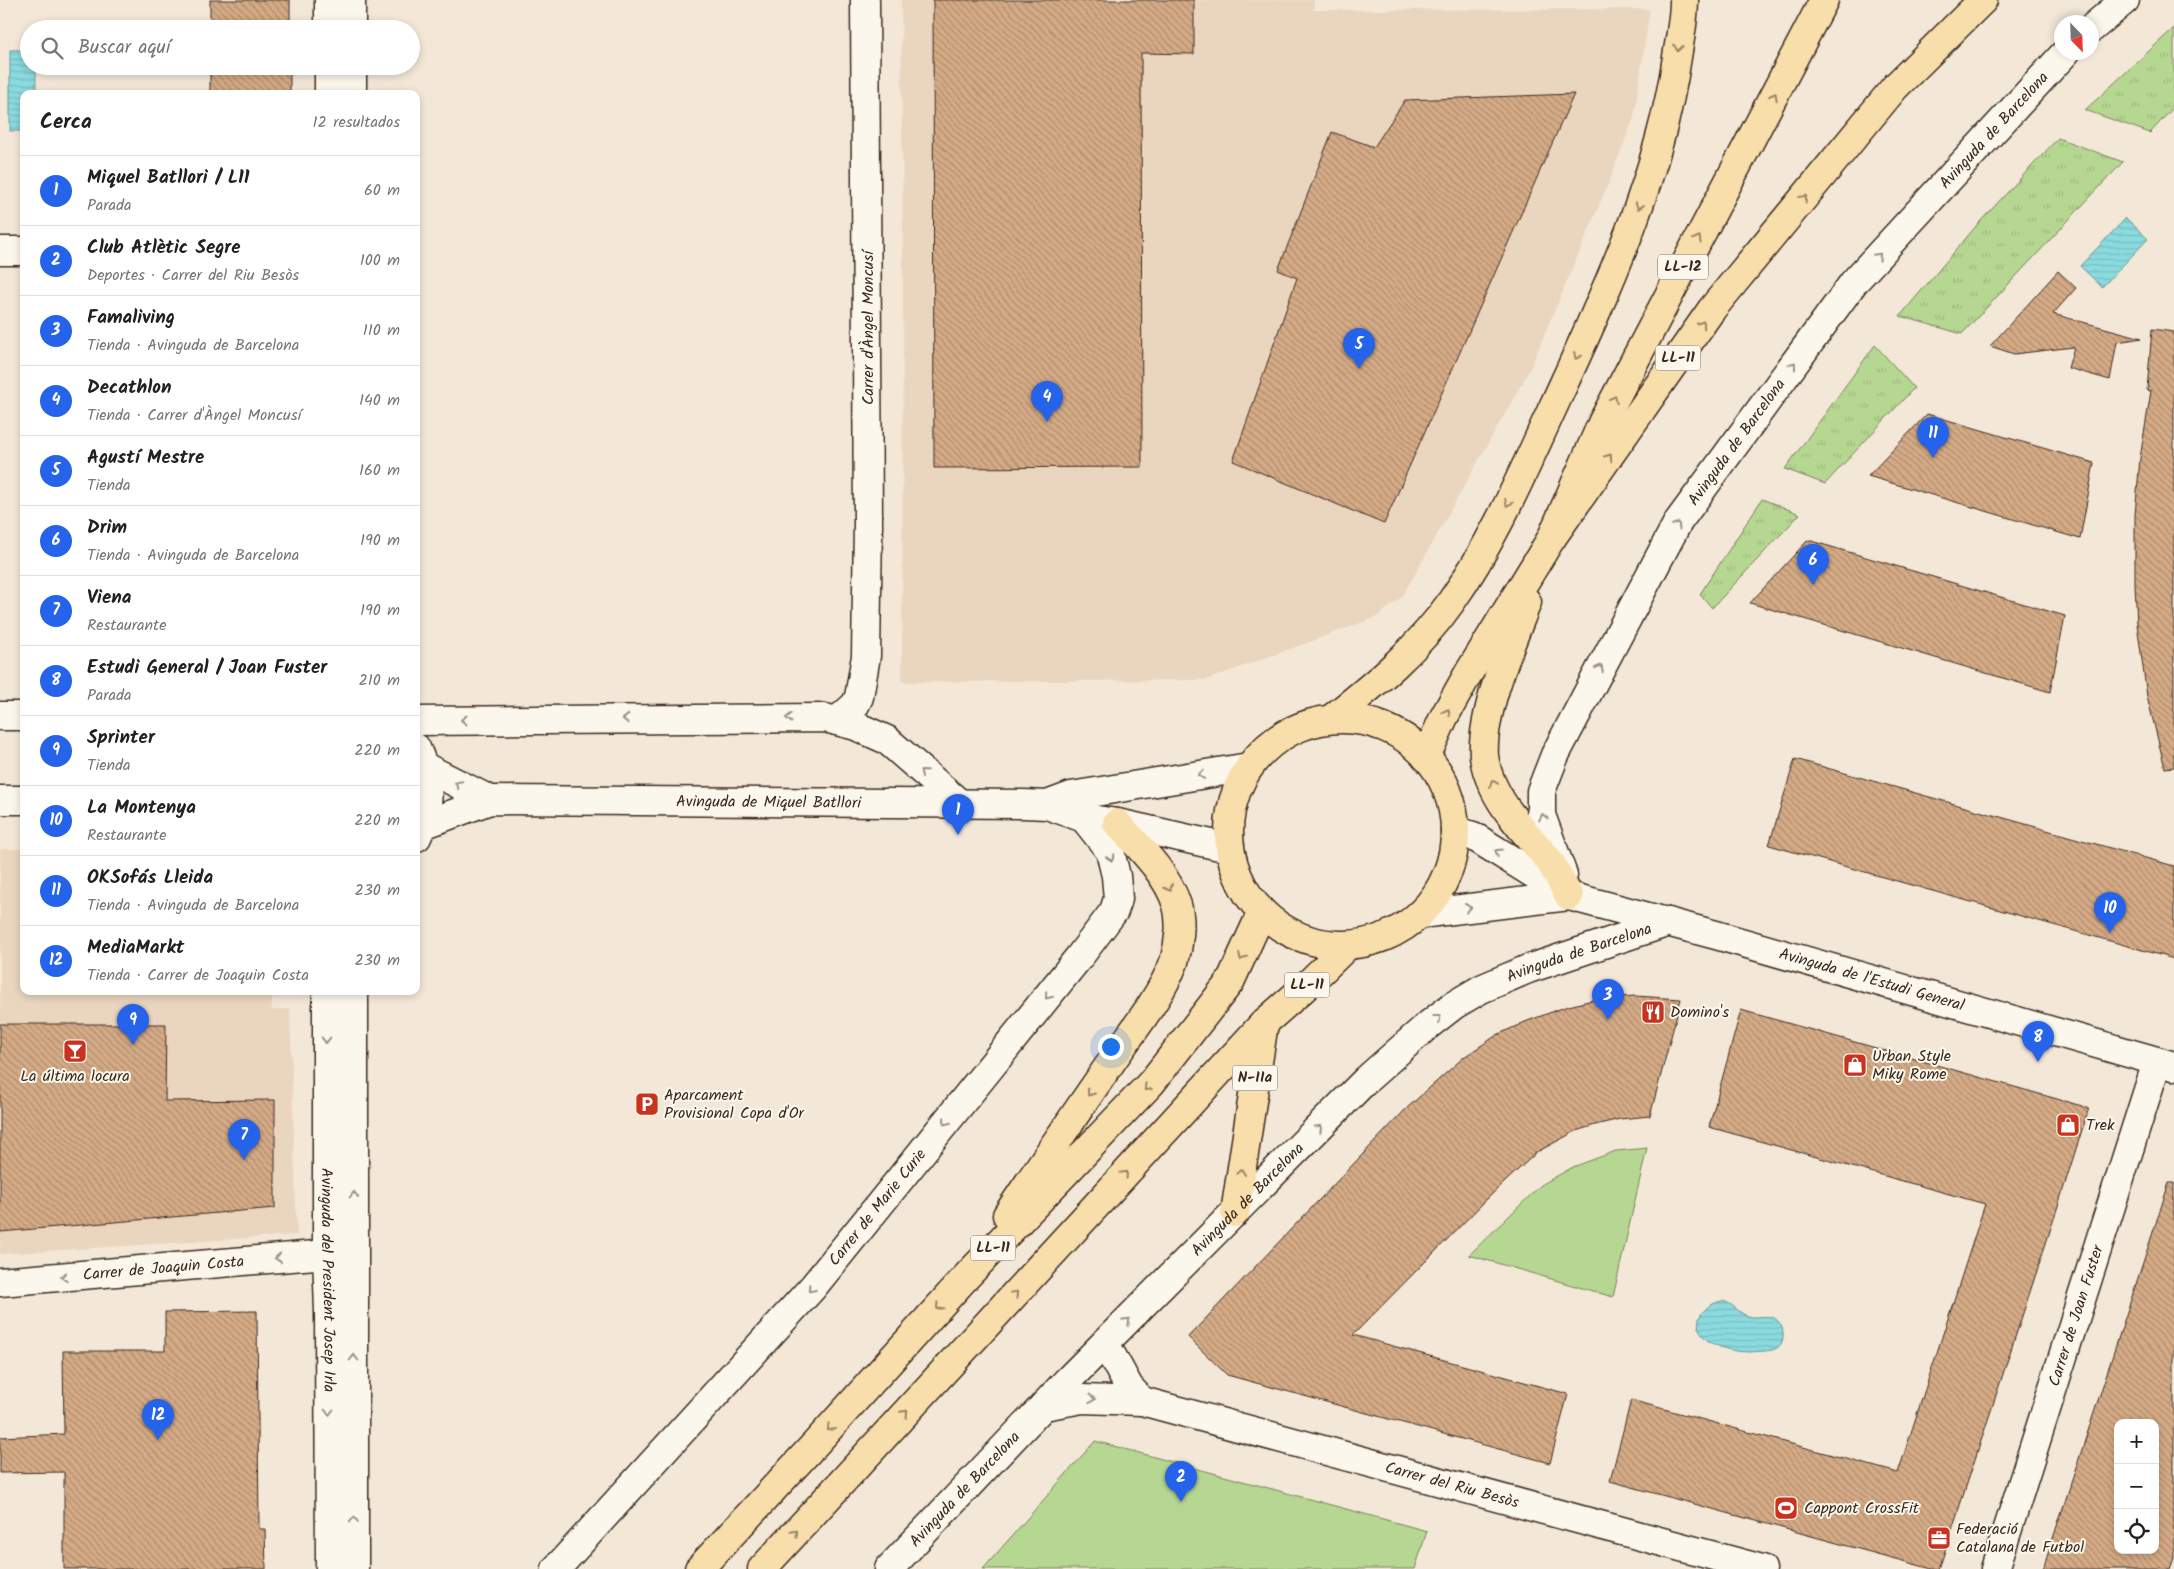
<!DOCTYPE html>
<html lang="es">
<meta charset="utf-8">
<style>
:root{--surface:#fff;--page:#f2f2f2;--text:#202124;--muted:#757577;--line:#e0e0e0;--accent:#2563eb}
body{margin:0;font-family:Kalam,sans-serif;background:var(--page);color:var(--text)}
.controls{position:absolute;right:15px;bottom:15px;display:grid;overflow:hidden;border-radius:10px;box-shadow:0 2px 8px #0003}
.controls button{width:45px;height:45px;display:grid;place-items:center;padding:0;border:0;border-bottom:1px solid var(--line);background:var(--surface);color:var(--text);font:25px sans-serif}
.compass{position:absolute;left:2054px;top:15px;width:45px;height:45px;border-radius:50%;background:var(--surface);box-shadow:0 2px 8px #0003;rotate:157deg}
.you{position:absolute;left:1110px;top:1046px;width:18px;height:18px;margin:-12px;border:4px solid #fff;border-radius:50%;background:#1a73e8;box-shadow:0 0 0 8px #1a73e833}
.badge{display:grid;place-items:center;width:32px;height:32px;border-radius:50%;background:var(--accent);color:#fff;font-size:16px;font-weight:700}
.pin{position:absolute;translate:-50% -41px;filter:drop-shadow(0 1px 2px #0008)}
.pin::after{content:'';position:absolute;top:26px;width:18px;height:15px;background:inherit;clip-path:polygon(0 0,100% 0,50% 100%)}
.list{margin:0;padding:0;list-style:none}
h2{display:flex;justify-content:space-between;align-items:center;height:65px;margin:0;padding:0 20px;font-size:21px}
h2 small{font-size:16px;font-weight:400;color:var(--muted)}
.list li{display:grid;grid-template-columns:32px 1fr auto;gap:15px;align-items:center;box-sizing:border-box;height:70px;padding:0 20px;border-top:1px solid var(--line)}
.list b{display:block;font-size:19px;white-space:nowrap}
.list p{margin:0;font-size:16px;white-space:nowrap;color:var(--muted)}
.list em{font-size:16px;font-style:normal;color:var(--muted)}
.icon{flex:none;width:28px;height:28px;fill:none;stroke:currentColor;stroke-width:2;stroke-linecap:round;stroke-linejoin:round}
.map{position:relative;flex:none;width:2174px;height:1569px;overflow:hidden}
.search{position:absolute;background:var(--surface);box-shadow:0 2px 8px #0003;left:20px;top:20px;width:400px;height:55px;display:flex;align-items:center;gap:12px;box-sizing:border-box;padding:0 18px;border-radius:28px;color:var(--muted);font-size:19px}
.panel{position:absolute;background:var(--surface);box-shadow:0 2px 8px #0003;left:20px;top:90px;width:400px;height:905px;border-radius:10px}
.map>svg:first-child{display:block}
.built{fill:#ead6bf}
.grass{fill:url(#grass-tufts);stroke:#788058}
.park{fill:#b6d791;stroke:#788058}
.water{fill:url(#water-rules);stroke:#6a9492}
.building{fill:url(#building-back-hatch);stroke:#3b2a1e;fill-rule:evenodd}
.lines{fill:none;stroke-linecap:round;stroke-linejoin:round}
.street-casing{stroke:#3b2a1e;stroke-width:31}
.secondary-casing{stroke:#3b2a1e;stroke-width:31}
.primary-casing{stroke:#3b2a1e;stroke-width:31}
.highway-casing{stroke:#3b2a1e;stroke-width:31}
.street{stroke:#fbf7ec;stroke-width:28}
.secondary{stroke:#fbf7ec;stroke-width:28}
.primary{stroke:#f8deab;stroke-width:28}
.highway{stroke:#f8deab;stroke-width:28}
.oneway{stroke:#9a8464}
.oneway2{stroke:#9b9085}
.labels{text-anchor:middle;dominant-baseline:central;stroke-width:4;stroke-linejoin:round;paint-order:stroke}
.shield{fill:#fbf7ec;stroke:#75685c;stroke-width:1}
.shield-label{font-size:15px;font-weight:bold;fill:#3b2a1e}
.street-label{font-size:16px;fill:#3b2a1e;stroke:#fbf7ec}
.poi-label{font-size:16px;fill:#3b2a1e;stroke:#fbf7ec;text-anchor:start}
</style>
<div class="map">
<svg width="2174" height="1569" viewBox="0 0 2174 1569">
<defs>
<pattern id="grass-tufts" width="24" height="20" patternUnits="userSpaceOnUse" patternTransform="scale(1.25)"><rect width="24" height="20" fill="#b6d791"/><path d="M3 7l-1-3M5 7V3M7 7l1-3M15 17l-1-3M17 17v-4M19 17l1-3" fill="none" stroke="#9db97d"/></pattern>
<pattern id="water-rules" width="6" height="5" patternUnits="userSpaceOnUse" patternTransform="scale(1.25)"><rect width="6" height="5" fill="#8adbe0"/><path d="M0 2.5h6" fill="none" stroke="#78bcc0"/></pattern>
<pattern id="building-back-hatch" width="6" height="6" patternUnits="userSpaceOnUse" patternTransform="scale(1.25)"><rect width="6" height="6" fill="#d5ab86"/><path d="M-1 5l2 2M0 0l6 6M5-1l2 2" fill="none" stroke="#ae8b6d"/></pattern>
</defs>
<rect width="100%" height="100%" fill="#f3e8d8"/>
<filter id="ink" filterUnits="userSpaceOnUse"><feTurbulence type="fractalNoise" baseFrequency=".02" numOctaves="2"/><feDisplacementMap in="SourceGraphic" scale="10" xChannelSelector="R" yChannelSelector="G"/><feConvolveMatrix kernelMatrix="1 2 1 2 8 2 1 2 1" color-interpolation-filters="sRGB"/></filter>
<g filter="url(#ink)">
<g class="built">
<polygon points="901,0 1314,0 1314,10 1650,9 1634,117 1607,187 1529,371 1402,597 1377,617 1206,680 902,682 903,264"/>
<polygon points="0,849 24,849 24,991 272,991 272,1010 290,1009 297,1235 0,1254"/>
</g>
<g class="grass">
<polygon points="2174,28 2174,107 2150,133 2085,110"/>
<polygon points="2058,138 2123,162 1962,334 1900,316 1977,225"/>
<polygon points="1875,345 1914,388 1825,484 1785,469"/>
<polygon points="1762,499 1800,514 1712,608 1700,594"/>
</g>
<g class="park">
<polygon points="1647,1148 1613,1297 1469,1255 1541,1185 1573,1167 1616,1151"/>
<polygon points="1095,1441 1427,1531 1415,1569 983,1569"/>
</g>
<g class="water">
<polygon points="10,50 29,50 29,66 36,66 36,94 24,94 24,131 10,131"/>
<polygon points="2126,218 2148,239 2102,287 2080,266"/>
<path d="M1722 1301C1733 1303 1738 1313 1748 1316 1756 1319 1766 1314 1774 1318 1784 1323 1787 1341 1777 1348 1770 1352 1758 1351 1750 1352 1737 1352 1721 1349 1710 1342 1688 1328 1700 1305 1722 1301Z"/>
</g>
<g class="building">
<rect x="210" y="0" width="80" height="29"/>
<polygon points="933,0 1194,0 1194,54 1141,53 1142,467 934,468"/>
<rect x="210" y="66" width="80" height="28"/>
<polygon points="1574,94 1384,524 1233,461 1297,278 1278,270 1332,132 1374,147 1405,100"/>
<polygon points="2058,271 2076,288 2053,314 2142,338 2117,342 2110,380 2068,368 2074,347 2014,354 1990,346"/>
<polygon points="2152,329 2174,332 2174,767 2165,768 2147,696 2137,624 2135,585 2135,515 2140,458 2151,391 2147,390"/>
<polygon points="1927,414 2094,463 2080,539 1868,476"/>
<polygon points="1808,540 2065,616 2050,692 1750,603"/>
<polygon points="1795,759 2174,866 2174,959 1769,845"/>
<polygon points="1636,996 1681,999 1650,1116 1620,1119 1595,1125 1576,1131 1537,1152 1490,1196 1353,1335 1568,1394 1550,1463 1227,1375 1188,1337 1407,1108 1464,1057 1497,1035 1525,1022 1565,1007 1600,998"/>
<polygon points="1741,1010 2089,1108 2049,1234 1939,1569 1932,1569 1610,1481 1631,1400 1898,1473 1985,1204 1709,1127"/>
<polygon points="0,1024 166,1024 165,1101 275,1100 275,1208 0,1232"/>
<path d="M2169 1183H2174V1558L2170 1569H2043ZM2118 1423H2155V1550H2118Z"/>
<polygon points="257,1311 259,1529 265,1529 266,1569 64,1569 64,1472 0,1473 0,1437 64,1434 63,1351 165,1351 165,1312"/>
</g>
<g class="lines">
<g class="street-casing">
<g id="street">
<polyline points="329,0 329,29"/>
<polyline points="351,0 351,29"/>
<polyline points="2092,28 2125,0"/>
<polyline points="329,66 329,94"/>
<polyline points="352,66 352,94"/>
<polyline points="0,251 24,251"/>
<polyline points="0,716 24,716"/>
<polyline points="416,721 825,718 856,726 887,740 959,803"/>
<polyline points="837,721 855,705 859,697 866,656 868,525 865,0"/>
<path id="s1" d="M1563 875 1541 815V791L1555 755 1678 522 1854 282 2066 52"/>
<path id="s2" d="M327 991V1254L329 1311 330 1569"/>
<polyline points="354,991 354,1569"/>
<path id="s3" d="M0 1282 327 1254"/>
<polyline points="1105,1343 1129,1387 1142,1401"/>
<path id="s4" d="M1044 1406 1082 1399 1142 1401 1762 1569"/>
<path id="s5" d="M556 1569 813 1287 1080 956 1114 911 1118 899 1116 876 1110 851 1084 818"/>
<path id="s6" d="M889 1569 1068 1380 1366 1080 1427 1026 1454 1005 1481 989 1528 969 1669 922"/>
<path id="s7" d="M1995 1569 2157 1062"/>
</g>
</g>
<g class="secondary-casing">
<g id="secondary">
<path d="M416 748C430 778 433 807 417 837"/>
<polyline points="425,767 490,800"/>
<polyline points="0,800 24,800"/>
<polyline points="1047,805 1071,796 1249,767"/>
<path id="s8" d="M423 825 490 800 1024 804 1047 805 1084 818 1117 823 1229 848"/>
<path id="s9" d="M1455 831 1473 836 1569 896 1716 935 2174 1066"/>
<polyline points="1420,914 1569,896"/>
</g>
</g>
<g class="primary-casing">
<g id="primary">
<path d="M1527 602C1511 644 1481 712 1484 756 1486 776 1499 800 1511 815 1523 832 1538 846 1550 862 1557 873 1563 885 1569 896"/>
<path d="M1331 719C1375 684 1419 648 1451 602 1494 541 1523 472 1554 405 1605 294 1659 180 1677 57 1680 38 1684 19 1684 0"/>
<circle cx="1342" cy="832" r="113"/>
<polyline points="1426,757 1444,717 1468,674 1551,539 1712,309 1895,87 1983,0"/>
<polyline points="1235,1213 1264,1023"/>
<path d="M1007 1215C1042 1163 1078 1110 1114 1058 1135 1028 1161 996 1174 962 1179 945 1182 922 1177 905 1167 873 1139 847 1117 823"/>
<polyline points="699,1569 816,1443 965,1278 1152,1082 1230,982 1262,912"/>
<polyline points="762,1569 1264,1023 1304,988 1348,945"/>
</g>
</g>
<g class="highway-casing">
<polyline id="highway" points="1551,539 1603,421 1824,0"/>
</g>
<use href="#street" class="street"/>
<use href="#secondary" class="secondary"/>
<use href="#primary" class="primary"/>
<use href="#highway" class="highway"/>
</g>
<defs><path id="oneway-chevron" d="M-2-3.5L2.5 0L-2 3.5" fill="none" stroke-width="1.6" stroke-linecap="round" stroke-linejoin="round" transform="scale(1.25)"/></defs>
<g class="oneway">
<use href="#oneway-chevron" transform="translate(1678 48) rotate(98)"/>
<use href="#oneway-chevron" transform="translate(1774 96) rotate(-62)"/>
<use href="#oneway-chevron" transform="translate(1804 198) rotate(-50)"/>
<use href="#oneway-chevron" transform="translate(1639 206) rotate(110)"/>
<use href="#oneway-chevron" transform="translate(1698 239) rotate(-62)"/>
<use href="#oneway-chevron" transform="translate(1702 324) rotate(-55)"/>
<use href="#oneway-chevron" transform="translate(1577 356) rotate(115)"/>
<use href="#oneway-chevron" transform="translate(1614 399) rotate(-62)"/>
<use href="#oneway-chevron" transform="translate(1609 457) rotate(-55)"/>
<use href="#oneway-chevron" transform="translate(1508 503) rotate(116)"/>
<use href="#oneway-chevron" transform="translate(1447 712) rotate(-62)"/>
<use href="#oneway-chevron" transform="translate(1493 783) rotate(-112)"/>
<use href="#oneway-chevron" transform="translate(1169 888) rotate(64)"/>
<use href="#oneway-chevron" transform="translate(1242 957) rotate(115)"/>
<use href="#oneway-chevron" transform="translate(1147 1088) rotate(133)"/>
<use href="#oneway-chevron" transform="translate(1090 1093) rotate(125)"/>
<use href="#oneway-chevron" transform="translate(1241 1172) rotate(-82)"/>
<use href="#oneway-chevron" transform="translate(1125 1174) rotate(-47)"/>
<use href="#oneway-chevron" transform="translate(1015 1294) rotate(-47)"/>
<use href="#oneway-chevron" transform="translate(939 1307) rotate(132)"/>
<use href="#oneway-chevron" transform="translate(905 1413) rotate(-47)"/>
<use href="#oneway-chevron" transform="translate(830 1428) rotate(132)"/>
<use href="#oneway-chevron" transform="translate(795 1533) rotate(-47)"/>
</g>
<g class="oneway2">
<use href="#oneway-chevron" transform="translate(1878 256) rotate(-47)"/>
<use href="#oneway-chevron" transform="translate(1793 365) rotate(-54)"/>
<use href="#oneway-chevron" transform="translate(1677 525) rotate(-59)"/>
<use href="#oneway-chevron" transform="translate(1600 668) rotate(-62)"/>
<use href="#oneway-chevron" transform="translate(789 718) rotate(180)"/>
<use href="#oneway-chevron" transform="translate(626 719) rotate(180)"/>
<use href="#oneway-chevron" transform="translate(464 720) rotate(180)"/>
<use href="#oneway-chevron" transform="translate(923 772) rotate(-139)"/>
<use href="#oneway-chevron" transform="translate(1201 775) rotate(171)"/>
<use href="#oneway-chevron" transform="translate(458 784) rotate(-154)"/>
<use href="#oneway-chevron" transform="translate(1543 817) rotate(-101)"/>
<use href="#oneway-chevron" transform="translate(1498 852) rotate(-148)"/>
<use href="#oneway-chevron" transform="translate(1111 858) rotate(72)"/>
<use href="#oneway-chevron" transform="translate(1468 908) rotate(-7)"/>
<use href="#oneway-chevron" transform="translate(1048 996) rotate(129)"/>
<use href="#oneway-chevron" transform="translate(1438 1018) rotate(-37)"/>
<use href="#oneway-chevron" transform="translate(326 1040) rotate(91)"/>
<use href="#oneway-chevron" transform="translate(946 1122) rotate(129)"/>
<use href="#oneway-chevron" transform="translate(1319 1128) rotate(-45)"/>
<use href="#oneway-chevron" transform="translate(354 1195) rotate(-90)"/>
<use href="#oneway-chevron" transform="translate(278 1258) rotate(175)"/>
<use href="#oneway-chevron" transform="translate(64 1277) rotate(175)"/>
<use href="#oneway-chevron" transform="translate(811 1289) rotate(131)"/>
<use href="#oneway-chevron" transform="translate(1127 1321) rotate(-45)"/>
<use href="#oneway-chevron" transform="translate(354 1358) rotate(-90)"/>
<use href="#oneway-chevron" transform="translate(1092 1399) rotate(3)"/>
<use href="#oneway-chevron" transform="translate(329 1412) rotate(90)"/>
<use href="#oneway-chevron" transform="translate(354 1520) rotate(-90)"/>
</g>
</g>
<defs>
<g id="restaurant-square" transform="scale(1.25)"><rect x="-9" y="-9" width="18" height="18" rx="4" fill="#c8321e" stroke="#fbf7ec"/><path d="M-5-6h1v4h1v-4h1v4h1v-4h1v5L-1.5 .5V6h-2V.5L-5-1ZM5-6V6H3V1.5H1.5Q1.5-4 5-6Z" fill="#fff"/></g>
<g id="bar-square" transform="scale(1.25)"><rect x="-9" y="-9" width="18" height="18" rx="4" fill="#c8321e" stroke="#fbf7ec"/><path d="M-6-5H6L.8 .8V4.5H3.5V6h-7V4.5H-.8V.8Z" fill="#fff"/></g>
<g id="shop-square" transform="scale(1.25)"><rect x="-9" y="-9" width="18" height="18" rx="4" fill="#c8321e" stroke="#fbf7ec"/><path d="M-5-2.5h2.3a2.7 3.5 0 0 1 5.4 0H5L5.5 6h-11ZM-1.5-2.5h3a1.5 2.3 0 0 0-3 0Z" fill="#fff"/></g>
<g id="parking-square" transform="scale(1.25)"><rect x="-9" y="-9" width="18" height="18" rx="4" fill="#c8321e" stroke="#fbf7ec"/><path d="M-3.5-5.5H1a3.5 3.5 0 0 1 0 7H-1V5.5H-3.5ZM-1-3.4V-.6H.8a1.4 1.4 0 0 0 0-2.8Z" fill="#fff"/></g>
<g id="stadium-square" transform="scale(1.25)"><rect x="-9" y="-9" width="18" height="18" rx="4" fill="#c8321e" stroke="#fbf7ec"/><path d="M0-5a6.5 5 0 1 0 0 10a6.5 5 0 1 0 0-10ZM-3.5-1.8h7v3.6h-7Z" fill="#fff"/></g>
<g id="office-square" transform="scale(1.25)"><rect x="-9" y="-9" width="18" height="18" rx="4" fill="#c8321e" stroke="#fbf7ec"/><path d="M-6-3h4V-5.5h4V-3h4V5H-6ZM-1-4.5V-3h2v-1.5ZM-6 0V1H6V0Z" fill="#fff"/></g>
</defs>
<g fill-rule="evenodd">
<use href="#restaurant-square" x="1653" y="1012"/>
<use href="#bar-square" x="75" y="1051"/>
<use href="#shop-square" x="1855" y="1065"/>
<use href="#parking-square" x="647" y="1104"/>
<use href="#shop-square" x="2068" y="1125"/>
<use href="#stadium-square" x="1786" y="1508"/>
<use href="#office-square" x="1939" y="1538"/>
</g>
<g class="labels">
<g class="shield">
<rect x="1658" y="254.5" width="50" height="25" rx="4"/>
<rect x="1655.5" y="345.5" width="45" height="25" rx="4"/>
<rect x="1284.5" y="972.5" width="45" height="25" rx="4"/>
<rect x="1232.5" y="1065.5" width="45" height="25" rx="4"/>
<rect x="970.5" y="1235.5" width="45" height="25" rx="4"/>
</g>
<g class="shield-label">
<text x="1683" y="267">LL-12</text>
<text x="1678" y="358">LL-11</text>
<text x="1307" y="985">LL-11</text>
<text x="1255" y="1078">N-IIa</text>
<text x="993" y="1248">LL-11</text>
</g>
<g class="street-label">
<text stroke="none"><textPath href="#s1" startOffset="894">Avinguda de Barcelona</textPath></text>
<text transform="translate(868 328) rotate(-90)">Carrer d'Àngel Moncusí</text>
<text stroke="none"><textPath href="#s1" startOffset="489">Avinguda de Barcelona</textPath></text>
<text stroke="none"><textPath href="#s8" startOffset="350">Avinguda de Miquel Batllori</textPath></text>
<text stroke="none"><textPath href="#s6" startOffset="935">Avinguda de Barcelona</textPath></text>
<text stroke="none"><textPath href="#s9" startOffset="446">Avinguda de l'Estudi General</textPath></text>
<text stroke="none"><textPath href="#s6" startOffset="515">Avinguda de Barcelona</textPath></text>
<text stroke="none"><textPath href="#s5" startOffset="484">Carrer de Marie Curie</textPath></text>
<text stroke="none"><textPath href="#s3" startOffset="164">Carrer de Joaquin Costa</textPath></text>
<text stroke="none"><textPath href="#s2" startOffset="289">Avinguda del President Josep Irla</textPath></text>
<text stroke="none"><textPath href="#s7" startOffset="266">Carrer de Joan Fuster</textPath></text>
<text stroke="none"><textPath href="#s4" startOffset="420">Carrer del Riu Besòs</textPath></text>
<text stroke="none"><textPath href="#s6" startOffset="110">Avinguda de Barcelona</textPath></text>
</g>
<g class="poi-label">
<text x="1670" y="1012">Domino's</text>
<text x="1872" y="1056">Urban Style<tspan x="1872" dy="18">Miky Rome</tspan></text>
<text x="75" y="1076" text-anchor="middle">La última locura</text>
<text x="664" y="1095">Aparcament<tspan x="664" dy="18">Provisional Copa d'Or</tspan></text>
<text x="2086" y="1125">Trek</text>
<text x="1804" y="1508">Cappont CrossFit</text>
<text x="1956" y="1529">Federació<tspan x="1956" dy="18">Catalana de Futbol</tspan></text>
</g>
</g>
</svg>
<div class="controls">
<button>+</button>
<button>−</button>
<button><svg class="icon" aria-label="locate" viewBox="0 0 24 24"><circle cx="12" cy="12" r="6"/><path d="M12 2v4M12 18v4M2 12h4M18 12h4"/></svg></button>
</div>
<svg class="compass" viewBox="-18 -18 36 36"><path d="M0-13l5 13h-10z" fill="#e53935"/><path d="M0 13l5-13h-10z" fill="#757577"/></svg>
<div class="you"></div>
<div class="pin badge" style="left:958px;top:835px">1</div>
<div class="pin badge" style="left:1181px;top:1502px">2</div>
<div class="pin badge" style="left:1608px;top:1020px">3</div>
<div class="pin badge" style="left:1047px;top:422px">4</div>
<div class="pin badge" style="left:1359px;top:369px">5</div>
<div class="pin badge" style="left:1813px;top:585px">6</div>
<div class="pin badge" style="left:244px;top:1160px">7</div>
<div class="pin badge" style="left:2038px;top:1062px">8</div>
<div class="pin badge" style="left:133px;top:1045px">9</div>
<div class="pin badge" style="left:2110px;top:933px">10</div>
<div class="pin badge" style="left:1933px;top:458px">11</div>
<div class="pin badge" style="left:158px;top:1440px">12</div>
<div class="search"><svg class="icon" aria-label="search" viewBox="0 0 24 24"><circle cx="10" cy="10" r="6"/><path d="M15 15l6 6"/></svg>Buscar aquí</div>
<section class="panel">
<h2>Cerca<small>12 resultados</small></h2>
<ul class="list">
<li><span class="badge">1</span><div><b>Miquel Batllori / L11</b><p>Parada</p></div><em>60 m</em></li>
<li><span class="badge">2</span><div><b>Club Atlètic Segre</b><p>Deportes · Carrer del Riu Besòs</p></div><em>100 m</em></li>
<li><span class="badge">3</span><div><b>Famaliving</b><p>Tienda · Avinguda de Barcelona</p></div><em>110 m</em></li>
<li><span class="badge">4</span><div><b>Decathlon</b><p>Tienda · Carrer d'Àngel Moncusí</p></div><em>140 m</em></li>
<li><span class="badge">5</span><div><b>Agustí Mestre</b><p>Tienda</p></div><em>160 m</em></li>
<li><span class="badge">6</span><div><b>Drim</b><p>Tienda · Avinguda de Barcelona</p></div><em>190 m</em></li>
<li><span class="badge">7</span><div><b>Viena</b><p>Restaurante</p></div><em>190 m</em></li>
<li><span class="badge">8</span><div><b>Estudi General / Joan Fuster</b><p>Parada</p></div><em>210 m</em></li>
<li><span class="badge">9</span><div><b>Sprinter</b><p>Tienda</p></div><em>220 m</em></li>
<li><span class="badge">10</span><div><b>La Montenya</b><p>Restaurante</p></div><em>220 m</em></li>
<li><span class="badge">11</span><div><b>OKSofás Lleida</b><p>Tienda · Avinguda de Barcelona</p></div><em>230 m</em></li>
<li><span class="badge">12</span><div><b>MediaMarkt</b><p>Tienda · Carrer de Joaquin Costa</p></div><em>230 m</em></li>
</ul>
</section>
</div>
